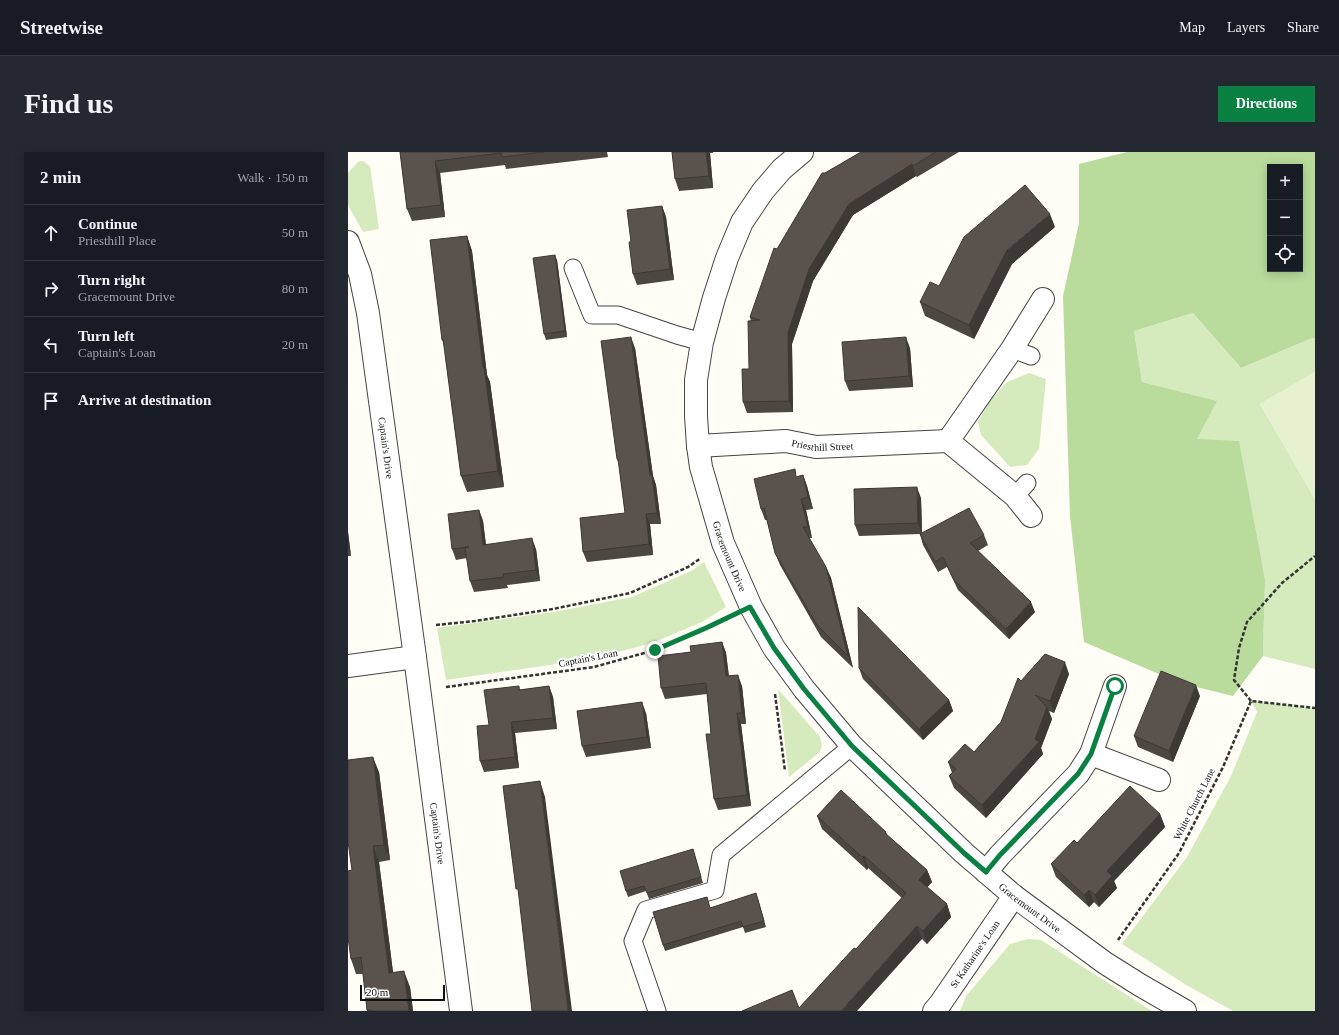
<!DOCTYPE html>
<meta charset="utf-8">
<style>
:root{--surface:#171b24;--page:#242831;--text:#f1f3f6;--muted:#9ea1a6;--line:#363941;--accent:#0b8043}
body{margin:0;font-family:"Times New Roman",serif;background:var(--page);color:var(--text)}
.controls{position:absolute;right:12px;top:12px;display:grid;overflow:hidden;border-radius:0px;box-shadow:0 2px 10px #0003}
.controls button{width:36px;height:36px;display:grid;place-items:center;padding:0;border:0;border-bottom:1px solid var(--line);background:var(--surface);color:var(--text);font:20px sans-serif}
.scale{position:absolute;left:12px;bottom:10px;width:85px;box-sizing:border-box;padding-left:4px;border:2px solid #111;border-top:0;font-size:11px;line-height:14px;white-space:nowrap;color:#111;-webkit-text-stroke:3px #fff;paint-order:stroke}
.stop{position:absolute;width:12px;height:12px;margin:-9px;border:3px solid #0b8043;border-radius:50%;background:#fff}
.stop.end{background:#0b8043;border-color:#fff;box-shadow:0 1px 4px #0008}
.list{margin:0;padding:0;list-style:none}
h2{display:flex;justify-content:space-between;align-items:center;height:52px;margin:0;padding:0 16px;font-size:17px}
h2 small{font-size:13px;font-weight:400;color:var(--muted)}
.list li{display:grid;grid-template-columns:26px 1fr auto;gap:12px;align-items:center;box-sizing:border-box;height:56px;padding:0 16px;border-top:1px solid var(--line)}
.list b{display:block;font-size:15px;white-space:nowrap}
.list p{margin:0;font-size:13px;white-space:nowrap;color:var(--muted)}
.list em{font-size:13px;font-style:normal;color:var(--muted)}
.icon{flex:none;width:22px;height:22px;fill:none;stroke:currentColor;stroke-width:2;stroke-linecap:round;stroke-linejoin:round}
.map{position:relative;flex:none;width:967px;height:859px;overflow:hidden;border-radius:0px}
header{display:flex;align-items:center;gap:24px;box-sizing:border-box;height:56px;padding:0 20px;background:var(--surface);border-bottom:1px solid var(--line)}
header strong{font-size:19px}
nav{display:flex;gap:22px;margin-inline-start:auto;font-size:14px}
.intro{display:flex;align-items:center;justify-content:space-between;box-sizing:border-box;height:96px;padding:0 24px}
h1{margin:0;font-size:28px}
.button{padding:10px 18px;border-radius:0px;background:var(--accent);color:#fff;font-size:14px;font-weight:700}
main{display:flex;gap:24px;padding:0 24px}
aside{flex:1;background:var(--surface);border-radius:0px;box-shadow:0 2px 10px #0003}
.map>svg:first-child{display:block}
.green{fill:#d5ebbd}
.forest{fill:#b9dc9c;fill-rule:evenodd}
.pitch{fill:#e6f2cf}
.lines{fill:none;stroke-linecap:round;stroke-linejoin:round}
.lane-casing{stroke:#444;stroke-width:19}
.street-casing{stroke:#444;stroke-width:24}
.path{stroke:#333;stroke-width:2.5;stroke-dasharray:4 2;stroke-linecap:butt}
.lane{stroke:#fff;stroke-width:17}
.street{stroke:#fff;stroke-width:22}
.wall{fill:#4d4742}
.shaded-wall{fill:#3f3936}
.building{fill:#5a524d;stroke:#3f3936}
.route{stroke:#0b8043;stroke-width:5}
.labels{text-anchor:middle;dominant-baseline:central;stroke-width:4;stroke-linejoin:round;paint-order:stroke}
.street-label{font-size:10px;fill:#111;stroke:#fff}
</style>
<header>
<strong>Streetwise</strong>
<nav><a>Map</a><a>Layers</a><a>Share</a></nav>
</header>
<div class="intro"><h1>Find us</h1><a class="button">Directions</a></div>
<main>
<aside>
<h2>2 min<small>Walk · 150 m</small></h2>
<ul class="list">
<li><svg class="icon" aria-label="ahead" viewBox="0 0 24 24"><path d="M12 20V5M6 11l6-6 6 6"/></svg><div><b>Continue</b><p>Priesthill Place</p></div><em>50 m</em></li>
<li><svg class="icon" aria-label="right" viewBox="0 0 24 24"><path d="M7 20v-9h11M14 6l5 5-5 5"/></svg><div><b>Turn right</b><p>Gracemount Drive</p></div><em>80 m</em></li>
<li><svg class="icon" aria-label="left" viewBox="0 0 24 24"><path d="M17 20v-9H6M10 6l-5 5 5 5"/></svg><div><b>Turn left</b><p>Captain's Loan</p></div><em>20 m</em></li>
<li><svg class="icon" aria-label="arrive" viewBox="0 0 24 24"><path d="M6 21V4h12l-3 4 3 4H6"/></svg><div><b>Arrive at destination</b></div></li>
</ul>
</aside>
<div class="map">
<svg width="967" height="859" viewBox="0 0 967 859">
<rect width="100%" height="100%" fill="#fffdf5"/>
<g class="green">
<polygon points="11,9 15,9 22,14 31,77 15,80 1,55 0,50 0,21"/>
<polygon points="845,161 893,216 962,187 967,186 967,220 912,252 967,347 967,517 915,504 917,428 849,287 868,249 794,230 786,179"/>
<polygon points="681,221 698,227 691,297 679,313 662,315 633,283 630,269 641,250 659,230"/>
<polygon points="356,410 378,455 354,470 304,491 244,507 98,528 89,476 206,460 284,445 343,419"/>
<polygon points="430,537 472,585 474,594 472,600 441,625"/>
<polygon points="903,549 967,556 967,859 885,859 840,834 774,792 839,705 883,624 909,560"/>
<polygon points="680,787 693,788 804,859 612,859 618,844 662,792"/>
</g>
<path class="forest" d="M779 0H967V186L962 187 893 216 845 161 786 179 794 230 869 249 849 287 891 289 917 428 915 504 885 544 832 531 736 490 722 364 715 144 731 71V12ZM922 15H952V117H922Z"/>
<polygon class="pitch" points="967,220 967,347 912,252"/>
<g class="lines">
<g class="lane-casing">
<g id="lane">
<polyline points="225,116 244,163 270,163 329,183 354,190"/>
<polyline points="664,197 683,204"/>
<polyline points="667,344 679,331"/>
<polyline points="309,859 285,789 298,758 367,738 373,703 504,594"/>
</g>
</g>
<g class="street-casing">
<g id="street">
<path id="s1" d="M454 0 434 17 415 39 394 70 379 106 366 146 354 190 348 228V264L350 294 353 315 375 391 403 455 426 496 456 537 504 594 616 701 666 744 757 811 792 833 837 859"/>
<path id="s2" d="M0 90 12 122 20 161 67 505 113 859"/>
<path id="s3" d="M350 294 438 289 468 295 600 289"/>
<polyline points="683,364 667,344 600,289 664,197 695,147"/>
<polyline points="0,514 67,505"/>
<polyline points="743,602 811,628"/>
<polyline points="638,720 652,703 730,622 743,602 767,534"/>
<path id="s4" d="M586 859 592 852 666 744"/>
</g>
</g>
<g class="path">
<polyline points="88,473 127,469 205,457 282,441 340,415 353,406"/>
<polyline points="98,535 246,515 307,498 380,466"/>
<polyline points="427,542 437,619"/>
<polyline points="903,549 886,528 891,496 899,470 934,431 967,404"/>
<polyline points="770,788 831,701 875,615 903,549 967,556"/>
</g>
<use href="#lane" class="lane"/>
<use href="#street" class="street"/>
</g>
<g class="wall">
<polygon points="52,0 259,0 260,5 158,17 157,13 92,21 97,65 64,69 59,57"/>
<polygon points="324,0 365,0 365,1 362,1 365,36 331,39 327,27"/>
<polygon points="513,0 611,0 569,25 568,24 505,63 465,129 444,192 445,260 399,261 395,250 401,217 403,169 402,165 429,97 477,21"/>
<polygon points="314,54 318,65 326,128 289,133 285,122 283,90"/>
<polygon points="707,75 664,112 626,187 577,164 572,150 591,134"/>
<polygon points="119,84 124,99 139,223 142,230 156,335 119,340 113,324 96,192 94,188"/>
<polygon points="209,108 219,185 198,188 196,182"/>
<polygon points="287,196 305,324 308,333 313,372 302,372 305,403 239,410 235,400 277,361 271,313 269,307"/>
<polygon points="562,196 565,235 501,239 497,229"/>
<polygon points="455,323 459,334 465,357 458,358 464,386 461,386 478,415 483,426 505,516 473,485 432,413 427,401 419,368 417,368 413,357 449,325"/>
<polygon points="573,346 574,381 636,383 640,393 630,399 687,460 661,487 610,438 599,415 590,420 575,393 572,382 511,384 507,373"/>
<polygon points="131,358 135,369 138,392 188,397 192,429 159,433 160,436 126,440 122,429 119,406 108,408 104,397"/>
<polygon points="0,380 3,404 0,404"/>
<polygon points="374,490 378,501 381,524 394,534 398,572 393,572 403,654 370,658 366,647 363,582 359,542 317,547 313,536 343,500"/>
<polygon points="511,516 601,548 605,559 575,588 515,527"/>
<polygon points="721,522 706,561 701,559 704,567 693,596 695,602 638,666 606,636 601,624 604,621 600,610 626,600 653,570 673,529"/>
<polygon points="171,534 172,538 201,534 205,545 209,577 167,581 171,616 136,620 132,609 141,573"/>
<polygon points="852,544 825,610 790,595 786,584"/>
<polygon points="298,561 303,596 238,605 234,594"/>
<polygon points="31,620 42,708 31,710 45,820 62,835 65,859 19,859 15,822 8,822 3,807 4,718"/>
<polygon points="812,662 817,675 766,729 769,736 751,755 746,750 741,755 708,725 703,712 729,691"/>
<polygon points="469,664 538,680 539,683 579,718 584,730 579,735 599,752 603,765 579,792 574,787 451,856 508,797 554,746 520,716 519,718 474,677"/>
<polygon points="345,697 355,731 301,747 298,739 280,745 278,739"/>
<polygon points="410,747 418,775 397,781 395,775 317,799 315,793 363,756"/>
</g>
<g class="shaded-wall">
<polygon points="358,0 361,0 362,1 365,36 361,24"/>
<polygon points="87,9 92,21 97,65 93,53"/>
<polygon points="564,12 568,24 505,63 465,129 444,192 445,260 441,249 440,181 461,117 501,52"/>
<polygon points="314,54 318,65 326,128 322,117"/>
<polygon points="702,62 707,75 664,112 626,187 621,173 659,98"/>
<polygon points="119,84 124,99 139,223 142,230 156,335 150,319 135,215"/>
<polygon points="207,103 209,108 219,185 217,179"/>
<polygon points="283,185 287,196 305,324 308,333 313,372 309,361 302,323"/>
<polygon points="558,185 562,196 565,235 561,224"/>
<polygon points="455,323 459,334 465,357 460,345"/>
<polygon points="569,335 573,346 574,382 570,371"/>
<polygon points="453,347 458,358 464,386 460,375"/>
<polygon points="131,358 135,369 139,404 135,393"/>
<polygon points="298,362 302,372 305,403 301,392"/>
<polygon points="0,380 3,404 0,395"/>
<polygon points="184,386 188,397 192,429 188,418"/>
<polygon points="478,415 483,426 505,516 500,504"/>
<polygon points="683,450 687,460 661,487 658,477"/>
<polygon points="374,490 378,501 382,535 378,524"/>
<polygon points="717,510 721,522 706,561 702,549"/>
<polygon points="390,523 394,534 398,572 394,561"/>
<polygon points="848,533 852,544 825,610 821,599"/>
<polygon points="201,534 205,545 209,577 205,566"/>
<polygon points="601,548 605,559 575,588 571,577"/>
<polygon points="294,550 298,561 303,596 299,585"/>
<polygon points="699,555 704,567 693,596 695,602 638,666 634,653 687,587"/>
<polygon points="389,561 393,572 403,654 399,643"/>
<polygon points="163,570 167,581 171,616 167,605"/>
<polygon points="25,605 31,620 42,708 36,693"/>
<polygon points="192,629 197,645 224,859 220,859"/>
<polygon points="812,662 817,675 766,729 769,736 751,755 747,743 759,719"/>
<polygon points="25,694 31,710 47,836 41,821"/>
<polygon points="516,704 520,716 519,718 514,705"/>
<polygon points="579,718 584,730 575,740 571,728"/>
<polygon points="741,738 746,750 741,755 736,743"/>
<polygon points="599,752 603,765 579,792 575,779"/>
<polygon points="569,774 574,787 509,859 493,859"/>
<polygon points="56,819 62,835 65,859 61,859"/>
</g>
<g class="building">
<polygon points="52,0 196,0 154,5 153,1 87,9 93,53 59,57"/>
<polygon points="324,0 358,0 361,24 327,27"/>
<polygon points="513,0 588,0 565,14 564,12 501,52 461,117 440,181 441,249 395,250 394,217 401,217 400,169 412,168 402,165 426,96 429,97 474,21 477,21"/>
<polygon points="677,33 702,62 659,98 621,173 572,150 582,130 591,134 616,85"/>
<polygon points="314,54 322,117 285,122 281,90 283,90 279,58"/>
<polygon points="119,84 135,215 136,215 150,319 113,324 95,187 94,188 82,88"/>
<polygon points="207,103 217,179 196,182 185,106"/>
<polygon points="283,185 302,323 304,323 309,361 298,362 301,392 235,400 232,366 277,361 270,307 269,307 253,189"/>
<polygon points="558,185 561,224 497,229 494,190"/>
<polygon points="447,317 448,325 455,323 460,345 453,347 460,375 455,375 478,415 500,504 469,473 427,401 416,356 413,357 406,327"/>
<polygon points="569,335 570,371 507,373 506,337"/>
<polygon points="621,356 636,383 622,391 683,450 658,477 606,428 595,405 587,410 572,382"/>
<polygon points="131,358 135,393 184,386 188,418 155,422 156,425 122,429 117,395 121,395 104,397 100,362"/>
<polygon points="510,455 601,548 571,577 511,516"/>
<polygon points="374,490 378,524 390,523 394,561 389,561 399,643 366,647 358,582 363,582 358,531 313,536 310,504 343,500 342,494"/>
<polygon points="697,502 717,510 702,549 687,543 699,555 687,587 691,590 634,653 601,624 608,617 600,610 617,592 626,600 653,570 670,526 673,529"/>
<polygon points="813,519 848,533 821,599 786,584"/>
<polygon points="171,534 171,538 201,534 205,566 163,570 167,605 132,609 129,574 141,573 136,538"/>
<polygon points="294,550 299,585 234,594 229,559"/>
<polygon points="25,605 36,693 25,694 41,821 56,819 61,859 23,859 23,858 19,858 13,805 3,807 0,786 0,719 4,718 0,690 0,608"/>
<polygon points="192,629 220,859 184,859 170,737 168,737 155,634"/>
<polygon points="782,634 812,662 759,719 764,724 747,743 741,738 736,743 703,712 726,688 729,691"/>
<polygon points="493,638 538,680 537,681 579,718 571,728 599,752 575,779 569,774 493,859 394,859 444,838 451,856 506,796 508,797 558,741 516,704 514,705 469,664"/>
<polygon points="345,697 353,725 299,741 296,734 278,739 272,719"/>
<polygon points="408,741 416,769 395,775 393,769 315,793 305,760 359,745 362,756"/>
</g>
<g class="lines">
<polyline class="route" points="307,498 358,476 402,455 426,496 456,537 504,594 616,701 638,720 652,703 730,622 743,602 767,534"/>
</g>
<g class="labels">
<g class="street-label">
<text stroke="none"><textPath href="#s3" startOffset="125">Priesthill Street</textPath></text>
<text stroke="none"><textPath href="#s2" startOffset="210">Captain's Drive</textPath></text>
<text stroke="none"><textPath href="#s1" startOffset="439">Gracemount Drive</textPath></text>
<text transform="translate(240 506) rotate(-11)">Captain's Loan</text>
<text transform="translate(846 652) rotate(-63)">White Church Lane</text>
<text stroke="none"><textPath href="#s2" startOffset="599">Captain's Drive</textPath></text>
<text stroke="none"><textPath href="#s1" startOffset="907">Gracemount Drive</textPath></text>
<text stroke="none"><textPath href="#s4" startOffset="70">St Katharine's Loan</textPath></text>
</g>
</g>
</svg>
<div class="controls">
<button>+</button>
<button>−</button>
<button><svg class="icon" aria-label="locate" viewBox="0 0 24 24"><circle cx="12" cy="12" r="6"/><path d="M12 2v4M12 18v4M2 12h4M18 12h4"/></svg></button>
</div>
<div class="scale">20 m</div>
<div class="stop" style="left:767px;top:534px"></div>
<div class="stop end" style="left:307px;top:498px"></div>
</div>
</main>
